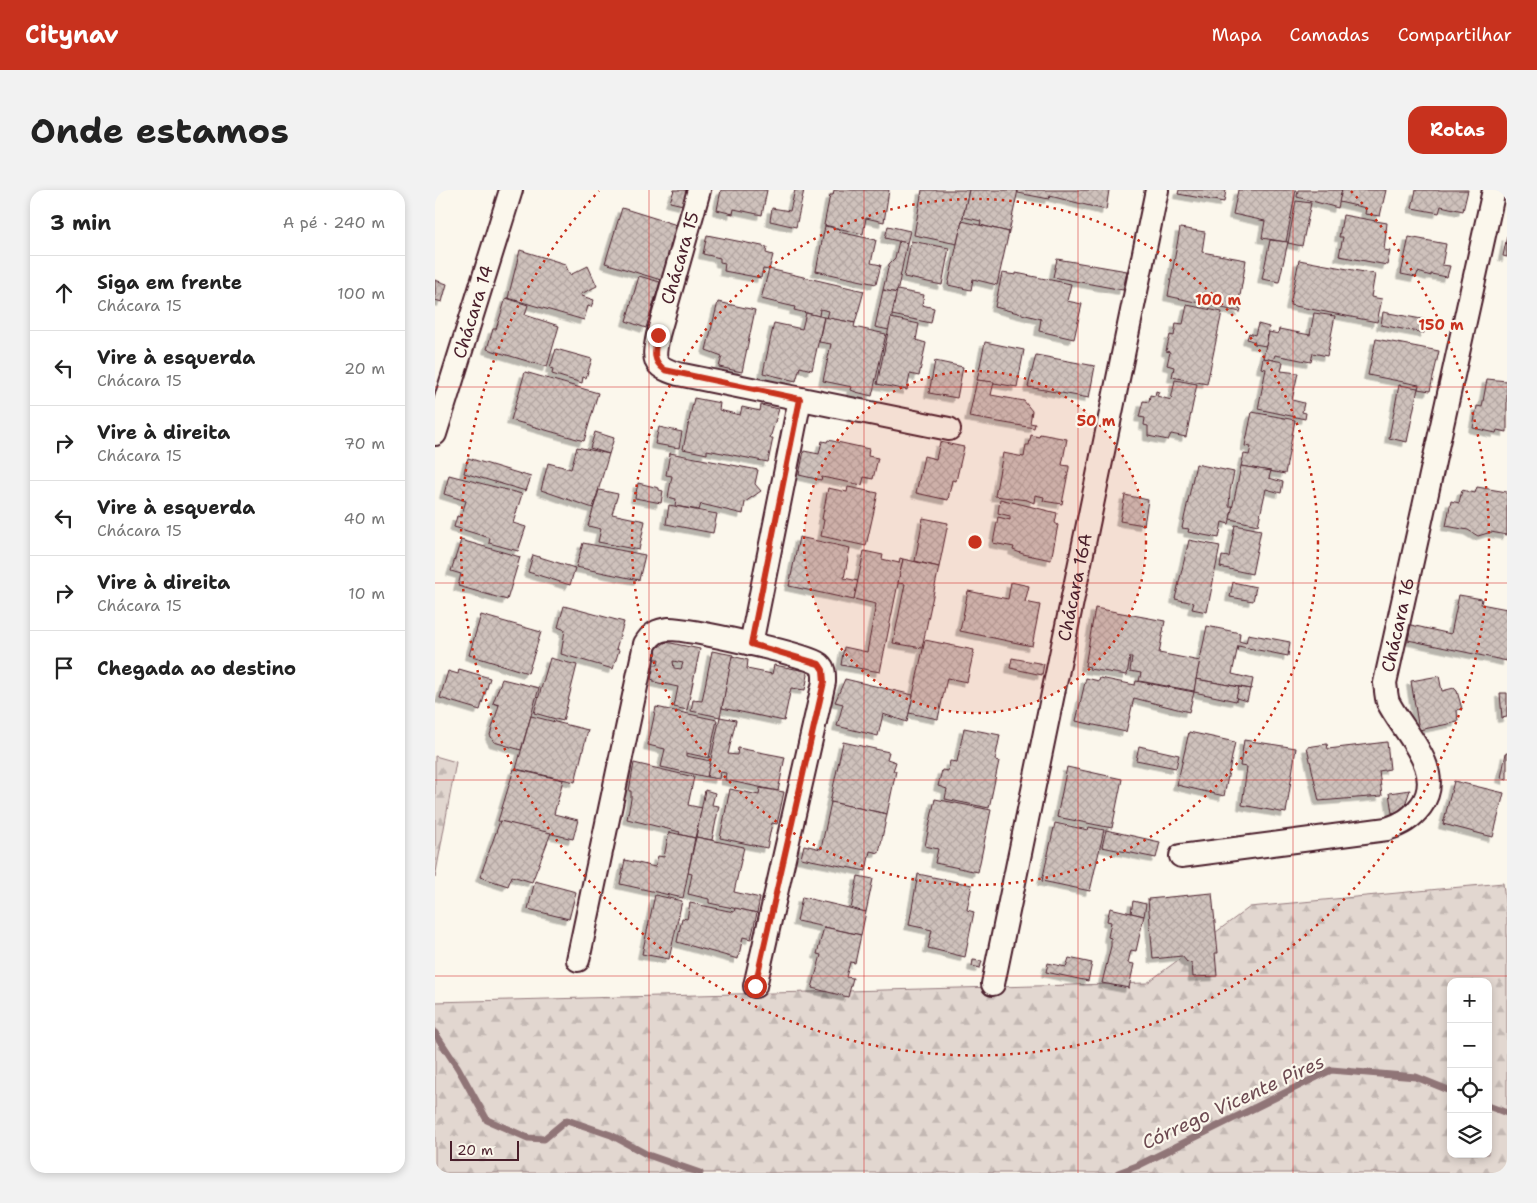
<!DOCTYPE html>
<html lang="pt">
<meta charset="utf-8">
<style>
:root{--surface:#fff;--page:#f2f2f2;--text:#222;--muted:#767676;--line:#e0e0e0;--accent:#c8321e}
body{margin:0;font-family:"Shantell Sans",sans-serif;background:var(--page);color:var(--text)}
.controls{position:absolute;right:15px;bottom:15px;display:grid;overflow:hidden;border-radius:10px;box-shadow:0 2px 8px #0003}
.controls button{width:45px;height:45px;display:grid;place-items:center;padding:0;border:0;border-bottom:1px solid var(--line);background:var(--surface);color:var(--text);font:25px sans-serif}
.scale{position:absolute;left:15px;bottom:12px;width:69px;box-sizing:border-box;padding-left:5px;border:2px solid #4a1f2b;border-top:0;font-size:14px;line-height:18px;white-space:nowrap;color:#4a1f2b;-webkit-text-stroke:4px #fbf7ec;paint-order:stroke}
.stop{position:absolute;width:15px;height:15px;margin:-11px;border:4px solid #c8321e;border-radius:50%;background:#fff}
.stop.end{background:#c8321e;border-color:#fff;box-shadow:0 1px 5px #0008}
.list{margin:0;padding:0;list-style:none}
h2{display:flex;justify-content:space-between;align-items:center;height:65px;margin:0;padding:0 20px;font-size:21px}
h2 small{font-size:16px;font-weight:400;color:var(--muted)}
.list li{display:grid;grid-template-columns:32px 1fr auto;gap:15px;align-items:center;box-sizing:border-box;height:75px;padding:0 20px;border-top:1px solid var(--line)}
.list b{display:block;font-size:19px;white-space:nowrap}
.list p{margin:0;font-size:16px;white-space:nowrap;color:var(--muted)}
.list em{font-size:16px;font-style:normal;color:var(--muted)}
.icon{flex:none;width:28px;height:28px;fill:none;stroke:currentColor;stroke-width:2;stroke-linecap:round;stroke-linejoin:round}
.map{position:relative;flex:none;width:1072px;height:983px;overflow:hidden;border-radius:15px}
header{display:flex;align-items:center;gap:30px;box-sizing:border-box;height:70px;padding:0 25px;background:var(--accent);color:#fff}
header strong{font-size:24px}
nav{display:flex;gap:28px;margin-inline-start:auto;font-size:18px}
.intro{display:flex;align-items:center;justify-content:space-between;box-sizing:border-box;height:120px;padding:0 30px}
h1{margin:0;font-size:35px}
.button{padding:12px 22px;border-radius:15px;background:var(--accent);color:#fff;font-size:18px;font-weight:700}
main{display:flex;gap:30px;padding:0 30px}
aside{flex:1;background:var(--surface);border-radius:15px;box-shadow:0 2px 8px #0003}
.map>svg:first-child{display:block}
.forest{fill:url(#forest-firs);stroke:#967b7e;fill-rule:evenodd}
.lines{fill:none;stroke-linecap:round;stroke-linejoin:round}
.stream{stroke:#907477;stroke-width:7}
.building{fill:url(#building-cross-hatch);stroke:#4a1f2b;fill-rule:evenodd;filter:url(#shadow)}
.minor-casing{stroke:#4a1f2b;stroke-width:26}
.minor{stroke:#fbf7ec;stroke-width:22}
.route{stroke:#c8321e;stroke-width:6}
.grid{fill:none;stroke:#d62828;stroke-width:1;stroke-opacity:0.55}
.ring{fill:none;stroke:#c8321e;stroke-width:2.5;stroke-dasharray:2.5 5}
.labels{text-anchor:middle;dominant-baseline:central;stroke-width:4.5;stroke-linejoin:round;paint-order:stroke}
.street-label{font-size:18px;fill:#4a1f2b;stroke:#fbf7ec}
.water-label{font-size:19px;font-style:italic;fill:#6d4a51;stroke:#fbf7ec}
.centre{fill:#c8321e;stroke:#fbf7ec;stroke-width:2.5}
.ring-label{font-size:15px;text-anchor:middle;font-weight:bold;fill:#c8321e;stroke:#fbf7ec;stroke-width:4.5;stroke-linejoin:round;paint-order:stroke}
</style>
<header>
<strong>Citynav</strong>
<nav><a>Mapa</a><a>Camadas</a><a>Compartilhar</a></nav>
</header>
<div class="intro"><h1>Onde estamos</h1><a class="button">Rotas</a></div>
<main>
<aside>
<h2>3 min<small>A pé · 240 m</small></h2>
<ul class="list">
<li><svg class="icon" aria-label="ahead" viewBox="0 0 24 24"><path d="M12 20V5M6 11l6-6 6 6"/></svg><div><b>Siga em frente</b><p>Chácara 15</p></div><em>100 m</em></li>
<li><svg class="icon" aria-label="left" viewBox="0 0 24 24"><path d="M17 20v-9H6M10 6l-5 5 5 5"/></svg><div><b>Vire à esquerda</b><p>Chácara 15</p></div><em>20 m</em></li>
<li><svg class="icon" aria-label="right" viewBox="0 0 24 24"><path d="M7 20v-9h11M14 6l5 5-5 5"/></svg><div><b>Vire à direita</b><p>Chácara 15</p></div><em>70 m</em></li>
<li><svg class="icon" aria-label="left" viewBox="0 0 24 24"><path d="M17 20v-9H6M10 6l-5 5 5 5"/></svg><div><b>Vire à esquerda</b><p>Chácara 15</p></div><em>40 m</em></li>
<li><svg class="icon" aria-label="right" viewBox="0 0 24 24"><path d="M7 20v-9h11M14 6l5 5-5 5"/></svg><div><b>Vire à direita</b><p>Chácara 15</p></div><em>10 m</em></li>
<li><svg class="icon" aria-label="arrive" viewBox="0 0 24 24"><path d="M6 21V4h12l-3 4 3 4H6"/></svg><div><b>Chegada ao destino</b></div></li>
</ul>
</aside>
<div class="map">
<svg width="1072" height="983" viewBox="0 0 1072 983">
<defs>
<pattern id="forest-firs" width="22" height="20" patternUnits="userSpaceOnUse" patternTransform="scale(1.25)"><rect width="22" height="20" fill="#e2d7d0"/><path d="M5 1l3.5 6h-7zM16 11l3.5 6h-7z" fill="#c3b8b3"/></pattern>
<pattern id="building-cross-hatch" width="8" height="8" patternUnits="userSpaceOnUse" patternTransform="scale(1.25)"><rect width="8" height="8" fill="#cfc2bc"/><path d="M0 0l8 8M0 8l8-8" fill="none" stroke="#b3a6a2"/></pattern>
<filter id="shadow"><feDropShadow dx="-4.5" dy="4.5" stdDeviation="0" flood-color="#0004"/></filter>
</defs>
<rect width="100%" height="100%" fill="#fbf7ec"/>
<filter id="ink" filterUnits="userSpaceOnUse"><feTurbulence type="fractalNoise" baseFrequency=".02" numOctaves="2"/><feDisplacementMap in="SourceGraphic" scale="10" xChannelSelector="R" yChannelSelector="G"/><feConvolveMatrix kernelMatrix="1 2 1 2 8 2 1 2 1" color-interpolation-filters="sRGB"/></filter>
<g filter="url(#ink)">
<g class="forest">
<polygon points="0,566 21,572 0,688"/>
<path d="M1068 693 1072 729V983H0V812L712 793 815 717ZM1016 792H1053V964H1016Z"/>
</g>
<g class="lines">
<g class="stream">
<polyline points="0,843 23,878 52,930 93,948 109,949 132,930 176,945 213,965 265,983"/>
<polyline points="1053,916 1072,923"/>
<polyline points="683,983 702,976 896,880 981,887 1016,901"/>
</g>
</g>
<g class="building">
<polygon points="239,0 252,0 248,15 235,12"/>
<polygon points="286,0 332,0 327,25 299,19 298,24 282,20"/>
<polygon points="360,0 369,0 361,37 335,31 337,18 355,21"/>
<polygon points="399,0 454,0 449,32 431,28 428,44 389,35 395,5 398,5"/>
<polygon points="487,0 534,0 522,54 479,45"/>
<polygon points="534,0 583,0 574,42 545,35 546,31 528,27"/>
<polygon points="583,0 674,0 671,20 615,6 614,9 583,3"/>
<polygon points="744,0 791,0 789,12 743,4"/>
<polygon points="803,0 861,0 851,52 827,48 830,31 798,24"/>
<polygon points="863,0 907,0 903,18 862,7"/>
<polygon points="907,0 951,0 945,26 930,24 931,18 904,12"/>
<polygon points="981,0 1033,0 1028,21 1006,16 1004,23 977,18"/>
<polygon points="861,11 876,13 867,56 853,53"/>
<polygon points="187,18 242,35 226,90 170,73"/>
<polygon points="908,25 952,33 949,60 955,61 952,75 904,66 908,47 904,47"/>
<polygon points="527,31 574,42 562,95 538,89 536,100 513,95"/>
<polygon points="390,36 405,39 404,42 441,50 436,73 446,75 441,94 381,81"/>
<polygon points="453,36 475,41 472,53 450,48"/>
<polygon points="745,38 770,42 767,62 811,70 803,118 806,119 805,122 733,106"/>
<polygon points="272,45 332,57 331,63 338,65 334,80 328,79 326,88 289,81 290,73 285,72 285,68 268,64"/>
<polygon points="1072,46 1072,67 1068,66"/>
<polygon points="974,47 1011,54 1007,75 1015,76 1012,87 996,84 996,86 983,82 981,87 966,84"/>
<polygon points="835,50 853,52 844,92 827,89"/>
<polygon points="464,51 472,53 462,103 448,100 454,74 460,68"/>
<polygon points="476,51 514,58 507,95 469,87"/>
<polygon points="85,60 130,74 135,85 153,76 162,96 146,104 147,106 159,110 156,117 153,116 149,130 73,108"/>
<polygon points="622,69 692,81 688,100 618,87"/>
<polygon points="864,70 940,84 936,107 947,109 942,132 855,115"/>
<polygon points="334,79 429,101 420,133 392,128 394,121 385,119 384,126 359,120 360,117 326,109"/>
<polygon points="567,83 581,85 581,83 636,94 632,111 647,114 639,149 604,141 606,129 560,117"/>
<polygon points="204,86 225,92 211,138 191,131"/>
<polygon points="0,90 12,94 7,112 0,110"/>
<polygon points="448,100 462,103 454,140 440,137"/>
<polygon points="462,100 489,105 487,115 499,118 496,133 457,125"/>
<polygon points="71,108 93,115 90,125 124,136 112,177 52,159 58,139 61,139"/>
<polygon points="283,112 320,120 307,182 284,177 287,166 271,160"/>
<polygon points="752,115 787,122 772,194 737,187 739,177 732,175 735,162 731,161 735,145 739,146 741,133 748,134"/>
<polygon points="948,122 992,130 989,143 946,135"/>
<polygon points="371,123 389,127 377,180 365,177 361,191 328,183 339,133 367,139"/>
<polygon points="879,123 900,126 892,166 878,163 876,172 840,165 838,170 828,168 834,142 843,144 844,139 875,145"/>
<polygon points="389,127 420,133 419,137 451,144 437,206 421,202 416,200 417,197 388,191 396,154 384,152"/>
<polygon points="456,128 484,134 481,150 491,153 484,186 475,184 472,200 442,194"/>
<polygon points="823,134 834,137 831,156 819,154 820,152 812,149 814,143 820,145"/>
<polygon points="941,149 1004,161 995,201 983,199 984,195 933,185"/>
<polygon points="550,152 589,160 582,197 542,190"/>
<polygon points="121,159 157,169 151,188 148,187 147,193 117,184 118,179 115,178"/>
<polygon points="601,165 660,176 654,208 593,197"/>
<polygon points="828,168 848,172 846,181 863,183 857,210 869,213 867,222 871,223 870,229 823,219 831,179 826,178"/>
<polygon points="500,171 528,177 522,208 494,203"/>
<polygon points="90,182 163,203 149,251 76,230"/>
<polygon points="1052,189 1072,191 1072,242 1062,240 1061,243 1038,238 1042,216 1047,217"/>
<polygon points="542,190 559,192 556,205 589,211 597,221 595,233 600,234 599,238 534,227"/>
<polygon points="740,190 762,194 751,247 736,244 733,250 713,246 713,236 709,235 710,228 704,227 708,211 714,212 715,205 720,206 721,201 724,202 722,206 736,210"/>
<polygon points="964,195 983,198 972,252 954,248"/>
<polygon points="259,208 285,213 284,220 305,225 307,217 325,221 326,215 344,219 335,248 338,248 333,272 272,260 272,264 248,259"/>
<polygon points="817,222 860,230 850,284 806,276 809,264 814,265 816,257 810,256"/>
<polygon points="224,237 247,242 244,258 220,254"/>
<polygon points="160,242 179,248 174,264 155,258"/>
<polygon points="605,244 632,249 627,275 634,276 634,278 627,314 608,311 609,307 600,305 599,313 592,310 560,306 568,263 589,267 591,255 594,255 596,245 604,247"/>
<polygon points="393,250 434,259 433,266 443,268 438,289 429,287 427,295 387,287 386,290 364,285 369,261 384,264 387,251 392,252"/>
<polygon points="505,252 529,257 521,291 517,290 513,310 481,303 489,266 501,269"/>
<polygon points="142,257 174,264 158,318 106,300 113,273 136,279"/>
<polygon points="235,263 323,280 320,294 326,301 310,312 308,324 266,314 264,320 240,316 241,309 233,307 237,286 231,285"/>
<polygon points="33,268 96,287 91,301 29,283"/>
<polygon points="761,274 799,282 795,301 794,316 798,316 794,334 787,332 784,348 753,342 754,339 747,338"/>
<polygon points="806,276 836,281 834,288 848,292 846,303 831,299 823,335 795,329"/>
<polygon points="14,285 87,304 78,333 91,337 83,361 54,353 55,348 19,337 22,326 26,327 31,311 9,304"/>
<polygon points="203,293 224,298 224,300 228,301 226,313 200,308"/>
<polygon points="413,297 443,303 431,356 386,346 389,330 387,329 393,298 412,302"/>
<polygon points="1042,297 1072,302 1072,345 1056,342 1043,346 1033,340 1011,336 1016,311 1024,313 1027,300 1040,303"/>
<polygon points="164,300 183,304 177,324 210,331 204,360 163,352 166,339 153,336"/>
<polygon points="690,305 713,310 709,335 685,331"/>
<polygon points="565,309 622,323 620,333 623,335 616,370 588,364 578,360 579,357 558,353 563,327 575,330 575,326 563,323"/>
<polygon points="234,315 282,324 278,343 231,334"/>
<polygon points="488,328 513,333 504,377 480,371"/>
<polygon points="800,335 826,340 817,384 785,377 787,366 794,367"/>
<polygon points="364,347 415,358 409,388 423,391 419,410 354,396"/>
<polygon points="26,350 85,367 72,410 23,396 26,384 16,381"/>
<polygon points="754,350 785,356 772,422 757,419 759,413 740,409"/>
<polygon points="148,353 210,365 204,390 141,377"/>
<polygon points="429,361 448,365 447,369 464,373 465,368 468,369 445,482 406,475 409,457 432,462 441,414 419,409"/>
<polygon points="98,365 140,378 135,395 93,382"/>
<polygon points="468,369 504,377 487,458 458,453 470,394 463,393"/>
<polygon points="576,392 594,396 590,412 605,415 597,456 525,441 533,401 573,409"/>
<polygon points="798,392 821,397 818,411 795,407"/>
<polygon points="1024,405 1047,409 1046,414 1072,419 1072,471 973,450 976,435 1016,444"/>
<polygon points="129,416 189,432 181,459 184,460 178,479 126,464 130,440 123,437"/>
<polygon points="660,418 730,431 724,463 765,471 759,501 704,491 706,483 695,481 697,467 695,467 692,485 654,479 655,477 650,476"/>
<polygon points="46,425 106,442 93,483 34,465"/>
<polygon points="772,436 805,443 804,451 811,453 813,444 855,452 853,466 803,456 797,484 818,489 816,499 761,489"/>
<polygon points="490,450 539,460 532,492 512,488 503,529 474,523"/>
<path d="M231 452 265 459 252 520 239 517 243 497 219 492V490L216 489 219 475H223L224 469H220L222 458ZM238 471 248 473 246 479 239 478Z"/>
<polygon points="277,461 298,465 285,527 256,521 258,510 267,511"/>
<polygon points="297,466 313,470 312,479 337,484 339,475 371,481 373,485 370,500 356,498 349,531 287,518"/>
<polygon points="115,468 142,475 128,531 99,523"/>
<polygon points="577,468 609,474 607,485 575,478"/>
<polygon points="24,479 55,488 45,520 5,508 13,481 23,484"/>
<polygon points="1004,486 1007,501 1019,498 1022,501 1027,519 1022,520 1023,532 984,540 976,491"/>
<polygon points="651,488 664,491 665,488 700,495 701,491 759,502 754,522 699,508 691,542 641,531"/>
<polygon points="67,489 104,498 86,560 59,552 55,545 64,515 58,513"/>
<polygon points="410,489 478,505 472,532 448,524 443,546 402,536 408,514 400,512"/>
<polygon points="761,489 804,497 801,511 759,502"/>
<polygon points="804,497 815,499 812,511 801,508"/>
<polygon points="1065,503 1072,503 1072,527 1067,528"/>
<polygon points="221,517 282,530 274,568 251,563 251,566 276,571 272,587 226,577 230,559 213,555"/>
<polygon points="96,526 153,540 140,592 81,579"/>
<polygon points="285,527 301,530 293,564 302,565 303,558 350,567 343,601 290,590 291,583 285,582 284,589 272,587"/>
<polygon points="529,538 565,545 560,570 564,571 554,618 510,609 512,599 503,596 507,580 513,581 515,571 522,572"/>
<polygon points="754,542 800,552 789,606 742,595"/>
<polygon points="809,550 861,558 851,623 807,615 812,577 805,576"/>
<polygon points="408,552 454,562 452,569 461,572 458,581 461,581 452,624 395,612"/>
<polygon points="952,552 955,579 944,581 947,606 884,611 872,557 892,554 893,559"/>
<polygon points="704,556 744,565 741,578 701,570"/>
<polygon points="1071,563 1072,563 1072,590 1066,588"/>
<polygon points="199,573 259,587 253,615 267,618 260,648 244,644 245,642 192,629 196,609 196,601 194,601"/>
<polygon points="632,577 687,589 677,638 622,627"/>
<polygon points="79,579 128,590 119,624 143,630 138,649 63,631"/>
<polygon points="1019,591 1069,603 1058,647 1008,634"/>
<polygon points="325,598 349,602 342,634 337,633 332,658 285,648 295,599 324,605"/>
<polygon points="270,600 280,603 277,615 284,616 277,650 261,647"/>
<polygon points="975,600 968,621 957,623 954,603"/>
<polygon points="500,609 556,620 543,682 500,673 503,659 490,656"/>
<polygon points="396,612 452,624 444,663 435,661 431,681 366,668 369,655 386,659"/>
<polygon points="65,631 116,643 97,692 77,686 73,696 45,687"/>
<polygon points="620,633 653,640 654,637 669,640 655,701 607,691"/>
<polygon points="671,640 725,652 721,668 667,657"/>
<polygon points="234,642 260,648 248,708 185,694 190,670 220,677 223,666 229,667"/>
<polygon points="261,647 309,657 299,702 325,708 322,723 274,713 274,709 253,704 257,684 253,683"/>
<polygon points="483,684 537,695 532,720 539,722 530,767 493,758 497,740 474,735"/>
<polygon points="423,686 438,689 431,722 416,719"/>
<polygon points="100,691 141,702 134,729 93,719"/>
<polygon points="777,703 783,763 780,763 782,786 758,787 757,773 752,772 747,766 718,769 713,709"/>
<polygon points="220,705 247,711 234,769 207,764"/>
<polygon points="367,707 431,722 426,745 362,731"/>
<polygon points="698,711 711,714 709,726 696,723"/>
<polygon points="255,713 299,722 300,718 322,723 316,749 308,747 303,769 242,752 247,728 252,729"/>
<polygon points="675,718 709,726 701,761 696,760 693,773 699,774 694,798 667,793 676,756 676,748 673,747 676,732 672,731"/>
<polygon points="389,737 426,745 420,773 415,772 411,787 418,788 413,807 377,798 386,765 382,764"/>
<polygon points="634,768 657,773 653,791 611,782 613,773 631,777"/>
<polygon points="538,770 547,771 545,778 537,776"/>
</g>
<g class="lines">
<g class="minor-casing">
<g id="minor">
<path d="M264 0 223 145C218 170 217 176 243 184L514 239"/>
<path id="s1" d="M0 244 76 0"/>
<polyline points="316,454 365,209"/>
<path id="s2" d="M746 666 952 639C967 634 976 629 986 616 1012 581 967 541 953 512 951 506 951 499 950 493L1059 0"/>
<path d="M143 770 210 454C216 444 222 440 234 439 254 439 371 464 384 474 390 479 389 486 389 492L320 796"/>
<path id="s3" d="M558 794 722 0"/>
</g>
</g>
<use href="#minor" class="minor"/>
</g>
</g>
<g class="lines" filter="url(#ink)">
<path class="route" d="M223 145C220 160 216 170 230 180L365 209 316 454 384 474 388 480 389 492 320 796"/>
</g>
<path class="grid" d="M214 0V983M429 0V983M643 0V983M858 0V983M0 197H1072M0 393H1072M0 590H1072M0 786H1072"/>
<circle cx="540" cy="352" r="171" fill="#c8321e" fill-opacity=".12"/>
<g class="ring">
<circle cx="540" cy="352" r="171"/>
<circle cx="540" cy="352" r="343"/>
<path d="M916 1A514 514 0 1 1 164 1"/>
</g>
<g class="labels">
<g class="street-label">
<text transform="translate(245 68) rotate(-74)">Chácara 15</text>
<text stroke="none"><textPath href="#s1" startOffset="128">Chácara 14</textPath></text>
<text stroke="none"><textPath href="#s3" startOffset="405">Chácara 16A</textPath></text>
<text stroke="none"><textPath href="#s2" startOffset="445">Chácara 16</textPath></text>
</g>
<g class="water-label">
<text transform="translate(798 912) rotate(-25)">Córrego Vicente Pires</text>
</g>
</g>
<circle cx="540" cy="352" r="8" class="centre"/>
<g class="ring-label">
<text x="783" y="115">100 m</text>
<text x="1006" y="140">150 m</text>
<text x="661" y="236">50 m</text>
</g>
</svg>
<div class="controls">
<button>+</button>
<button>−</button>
<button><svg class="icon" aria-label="locate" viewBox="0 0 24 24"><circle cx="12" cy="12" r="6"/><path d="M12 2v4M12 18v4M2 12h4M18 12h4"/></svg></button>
<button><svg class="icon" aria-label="layers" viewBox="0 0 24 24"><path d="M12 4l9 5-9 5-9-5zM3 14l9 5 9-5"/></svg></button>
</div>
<div class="scale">20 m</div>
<div class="stop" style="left:320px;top:796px"></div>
<div class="stop end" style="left:223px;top:145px"></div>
</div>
</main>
